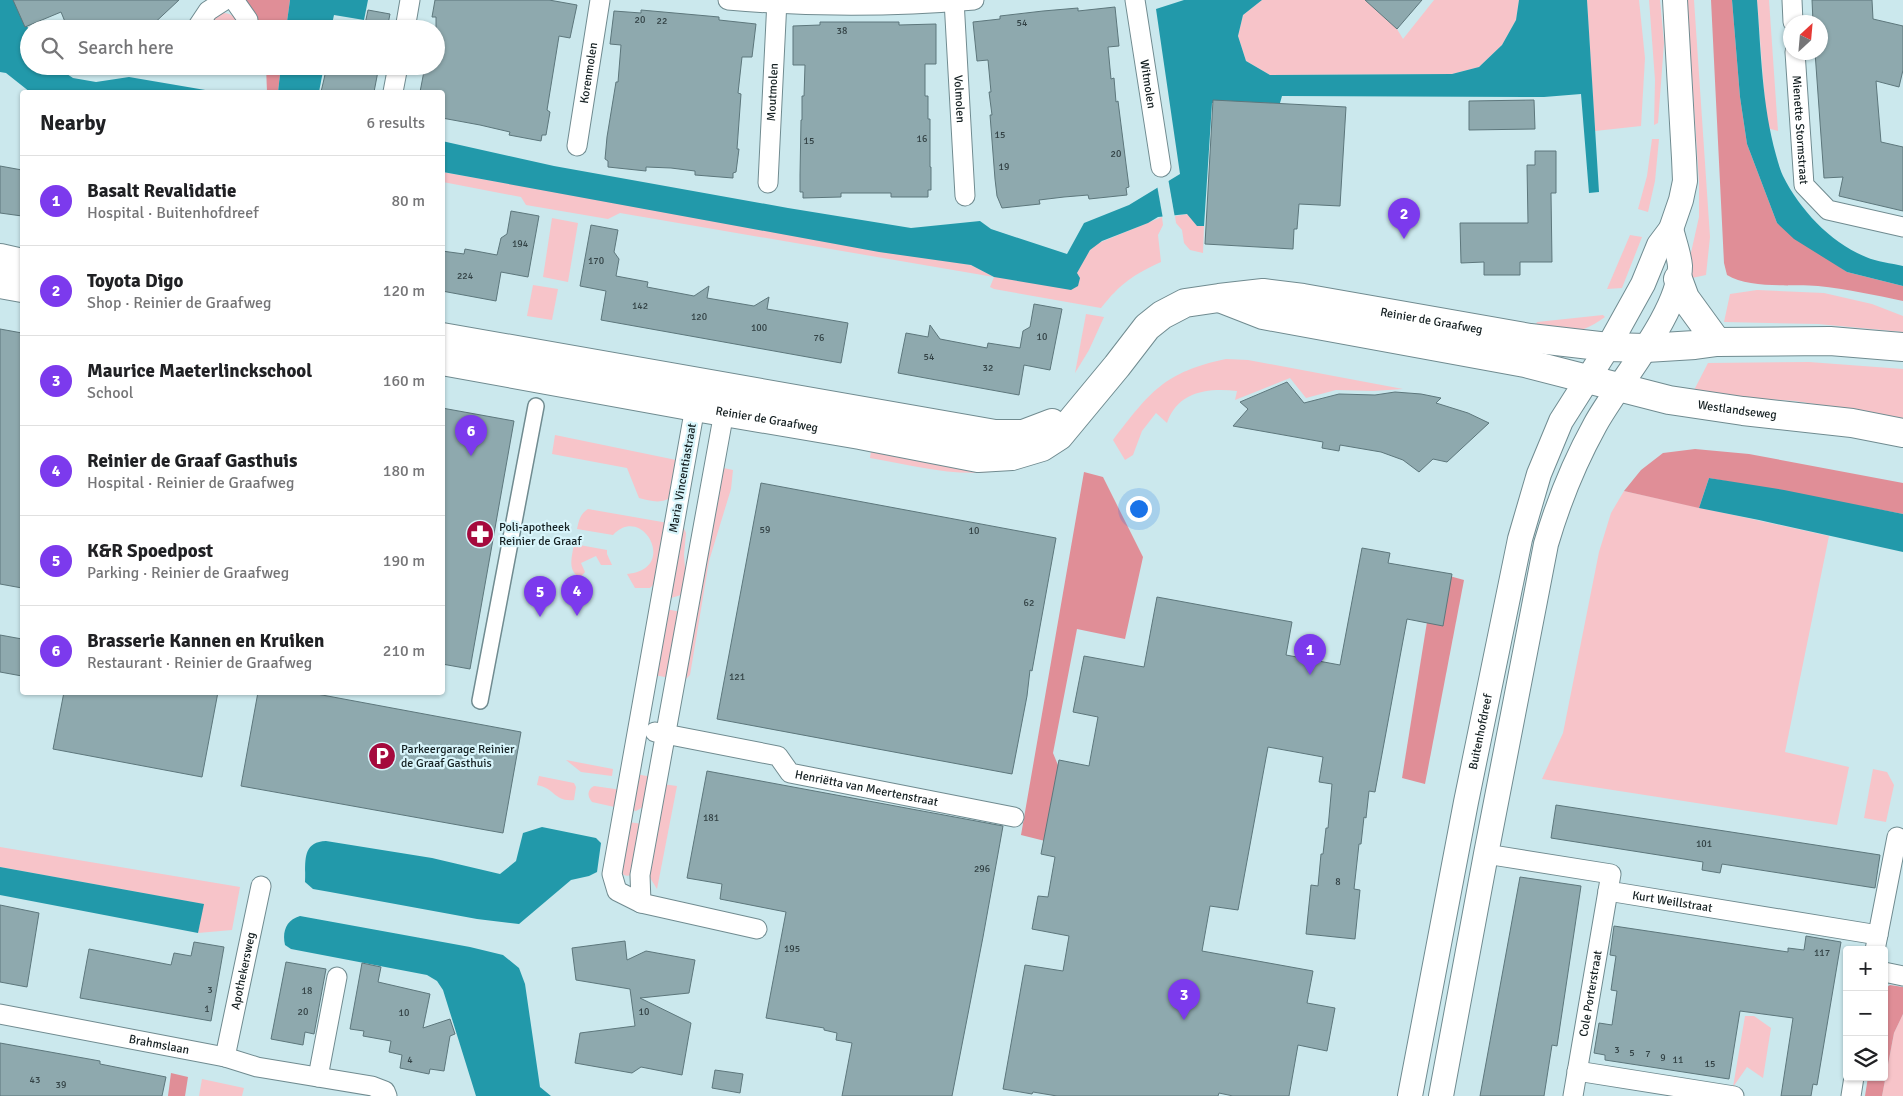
<!DOCTYPE html>
<meta charset="utf-8">
<style>
:root{--surface:#fff;--page:#f2f2f2;--text:#202124;--muted:#757577;--line:#e0e0e0;--accent:#7c3aed}
body{margin:0;font-family:Signika,sans-serif;background:var(--page);color:var(--text)}
.controls{position:absolute;right:15px;bottom:15px;display:grid;overflow:hidden;border-radius:5px;box-shadow:0 1px 4px #0004}
.controls button{width:45px;height:45px;display:grid;place-items:center;padding:0;border:0;border-bottom:1px solid var(--line);background:var(--surface);color:var(--text);font:25px sans-serif}
.compass{position:absolute;left:1783px;top:15px;width:45px;height:45px;border-radius:50%;background:var(--surface);box-shadow:0 1px 4px #0004;rotate:26deg}
.you{position:absolute;left:1138px;top:508px;width:18px;height:18px;margin:-12px;border:4px solid #fff;border-radius:50%;background:#1a73e8;box-shadow:0 0 0 8px #1a73e833}
.badge{display:grid;place-items:center;width:32px;height:32px;border-radius:50%;background:var(--accent);color:#fff;font-size:16px;font-weight:700}
.pin{position:absolute;translate:-50% -41px;filter:drop-shadow(0 1px 2px #0008)}
.pin::after{content:'';position:absolute;top:26px;width:18px;height:15px;background:inherit;clip-path:polygon(0 0,100% 0,50% 100%)}
.list{margin:0;padding:0;list-style:none}
h2{display:flex;justify-content:space-between;align-items:center;height:65px;margin:0;padding:0 20px;font-size:21px}
h2 small{font-size:16px;font-weight:400;color:var(--muted)}
.list li{display:grid;grid-template-columns:32px 1fr auto;gap:15px;align-items:center;box-sizing:border-box;height:90px;padding:0 20px;border-top:1px solid var(--line)}
.list b{display:block;font-size:19px;white-space:nowrap}
.list p{margin:0;font-size:16px;white-space:nowrap;color:var(--muted)}
.list em{font-size:16px;font-style:normal;color:var(--muted)}
.icon{flex:none;width:28px;height:28px;fill:none;stroke:currentColor;stroke-width:2;stroke-linecap:round;stroke-linejoin:round}
.map{position:relative;flex:none;width:1903px;height:1096px;overflow:hidden}
.search{position:absolute;background:var(--surface);box-shadow:0 1px 4px #0004;left:20px;top:20px;width:425px;height:55px;display:flex;align-items:center;gap:12px;box-sizing:border-box;padding:0 18px;border-radius:28px;color:var(--muted);font-size:19px}
.panel{position:absolute;background:var(--surface);box-shadow:0 1px 4px #0004;left:20px;top:90px;width:425px;height:605px;border-radius:5px}
.map>svg:first-child{display:block}
.green{fill:#f7c4c9}
.forest{fill:#e08e97}
.water{fill:#29a}
.pier{fill:#cbe8ed}
.building{fill:#8ea9ae;stroke:#5d777c}
.lines{fill:none;stroke-linecap:round;stroke-linejoin:round}
.pedestrian-casing{stroke:#708b90;stroke-width:18}
.minor-casing{stroke:#708b90;stroke-width:21}
.tertiary-casing{stroke:#708b90;stroke-width:26}
.secondary-casing{stroke:#708b90;stroke-width:30}
.pedestrian{stroke:#fff;stroke-width:15}
.minor{stroke:#fff;stroke-width:19}
.tertiary{stroke:#fff;stroke-width:24}
.secondary{stroke:#fff;stroke-width:28}
.labels{text-anchor:middle;dominant-baseline:central;stroke-width:4.5;stroke-linejoin:round;paint-order:stroke}
.number-label{font-size:10px;fill:#334245}
.street-label{font-size:12px;fill:#152022;stroke:#d8f5fb}
.poi-label{font-size:12px;fill:#152022;stroke:#d8f5fb;text-anchor:start}
</style>
<div class="map">
<svg width="1903" height="1096" viewBox="0 0 1903 1096">
<rect width="100%" height="100%" fill="#cbe8ed"/>
<g class="green">
<polygon points="1262,0 1365,0 1397,29 1403,39 1434,0 1519,0 1516,20 1502,45 1479,67 1452,74 1270,75 1246,61 1238,36 1243,15"/>
<polygon points="1587,0 1639,0 1645,58 1641,126 1595,131"/>
<polygon points="1649,0 1660,0 1664,43 1658,123 1654,125 1655,80"/>
<polygon points="1687,0 1694,0 1710,237 1706,275 1687,279 1688,266 1699,217 1699,182"/>
<polygon points="1757,0 1769,0 1778,131 1767,128"/>
<path d="M224 13C233 14 239 19 240 29H209C210 20 216 14 224 13Z"/>
<polygon points="1652,139 1659,139 1655,181 1648,212 1638,209 1647,176"/>
<path d="M442 172 971 265 994 277 1076 273 1083 260 1094 245 1162 217 1163 225 1158 235 1161 262C1134 274 1120 284 1101 308L994 289 990 287 994 277 620 213 608 219 526 205 521 197 443 182Z"/>
<polygon points="1188,214 1197,226 1204,226 1203,253 1190,250 1184,243 1182,230 1176,223 1175,216"/>
<polygon points="552,218 578,223 568,282 543,277"/>
<polygon points="1630,235 1642,237 1622,288 1607,289"/>
<polygon points="533,285 558,289 552,320 527,316"/>
<polygon points="1757,290 1824,293 1872,304 1903,316 1903,332 1818,324 1724,322 1730,294"/>
<polygon points="1086,314 1104,317 1089,350 1075,373"/>
<path d="M1603 315 1605 317C1577 337 1566 333 1535 326L1537 322Z"/>
<path d="M1226 359 1248 360 1403 389 1373 391 1336 390 1306 398 1290 378 1235 400 1237 391C1208 388 1178 391 1167 423L1156 413 1142 431 1133 455 1125 460 1113 440C1150 392 1164 372 1226 359Z"/>
<polygon points="1809,362 1903,369 1903,418 1795,401 1692,394 1708,363"/>
<path d="M555 435 681 461 673 495C663 505 651 501 639 498L627 468 552 454Z"/>
<path d="M872 445 1016 468C963 480 922 467 870 458Z"/>
<polygon points="719,467 733,470 731,489 709,561 690,675 685,680"/>
<polygon points="1624,491 1829,536 1785,752 1849,767 1837,825 1542,779 1563,733 1599,552 1611,513"/>
<path d="M588 509 668 523 654 584 650 588H635L627 574C679 570 643 503 613 535L577 529C579 520 580 514 588 509Z"/>
<polygon points="683,526 686,533 684,555 686,581 685,589 681,595 671,598 669,596"/>
<path d="M574 544 607 550V554L612 565H601L596 556 581 563 585 572 580 578C567 570 572 557 574 544Z"/>
<polygon points="666,609 681,612 670,678 654,675"/>
<polygon points="566,760 613,769 612,776 581,772"/>
<polygon points="1873,769 1887,772 1894,785 1886,822 1864,818"/>
<polygon points="636,774 652,777 643,807 636,811 632,810"/>
<path d="M539 776 574 783 576 787 574 800C554 802 555 788 537 785Z"/>
<polygon points="662,784 677,786 657,889 649,876"/>
<path d="M594 786 622 790 619 808 592 802C587 796 587 790 594 786Z"/>
<path d="M628 822 643 824 633 874C628 877 623 876 620 871Z"/>
<polygon points="0,847 240,887 232,930 198,933 203,904 0,867"/>
<polygon points="1903,1014 1903,1096 1882,1096 1894,1033"/>
<polygon points="1745,1016 1754,1016 1771,1028 1763,1078 1747,1067 1733,1087"/>
<polygon points="202,1079 244,1088 242,1096 199,1096"/>
</g>
<g class="forest">
<polygon points="246,0 290,0 286,29 259,29 254,13"/>
<path d="M1711 0H1732L1740 97 1747 144 1777 223 1847 272 1903 286V301C1875 295 1847 289 1818 286 1792 284 1749 289 1727 275L1724 263Z"/>
<polygon points="266,66 281,66 278,92 267,92"/>
<polygon points="1695,449 1749,454 1903,483 1903,514 1709,478 1699,508 1624,491 1641,470 1663,453"/>
<polygon points="1084,472 1103,477 1143,557 1125,639 1077,629 1053,753 1060,770 1045,841 1021,835"/>
<polygon points="1435,572 1464,580 1425,784 1402,778"/>
<polygon points="1890,985 1903,987 1903,1014 1894,1033 1882,1096 1865,1096 1868,1077 1884,1077 1884,989"/>
<polygon points="171,1073 188,1077 185,1096 168,1096"/>
</g>
<g class="water">
<polygon points="0,0 14,0 29,30 29,66 55,66 73,78 96,82 129,77 217,92 30,92 6,73 0,72"/>
<polygon points="290,0 368,0 364,20 334,15 331,29 286,29"/>
<polygon points="1184,0 1262,0 1243,15 1238,36 1246,61 1270,75 1452,74 1479,67 1502,45 1516,20 1519,0 1587,0 1599,192 1589,193 1581,94 1544,97 1282,96 1280,103 1212,103 1204,226 1197,226 1187,214 1158,217 1148,223 1102,241 1090,250 1077,273 1080,278 1078,286 1071,290 994,277 971,265 879,252 443,172 442,141 554,166 788,208 911,228 980,221 991,229 1067,254 1084,223 1129,205 1180,174 1156,9"/>
<path d="M1732 0H1757C1761 52 1762 105 1776 155 1778 162 1780 170 1783 176 1800 210 1831 243 1866 257 1877 262 1891 263 1903 266V286L1847 272 1794 239 1777 223 1747 144 1740 97Z"/>
<polygon points="281,66 324,66 319,92 278,92"/>
<polygon points="1709,478 1784,490 1903,514 1903,552 1759,520 1699,508"/>
<path d="M542 827 596 838 601 843 597 872 589 876 571 880 519 924 477 919 330 892 313 889 305 882C306 863 301 842 326 841L432 858 500 874 516 861 523 833Z"/>
<polygon points="0,867 204,904 198,933 0,895"/>
<path d="M300 916 470 947 503 955 519 968 525 984 540 1087 551 1096H476L443 990 437 981 427 975 291 949 285 945C282 932 286 920 300 916Z"/>
</g>
<polygon class="pier" points="1168,178 1175,218 1163,219 1157,185"/>
<g class="building">
<polygon points="13,0 179,0 148,29 68,29 61,12 25,27"/>
<polygon points="435,0 549,0 577,5 570,38 559,36 547,110 550,112 546,135 542,135 541,141 509,135 510,132 480,125 442,118 442,92 420,92 425,66 436,66 436,17 432,17"/>
<polygon points="1365,0 1422,0 1397,29"/>
<polygon points="1812,0 1872,0 1873,19 1903,26 1903,70 1899,87 1876,81 1881,142 1903,147 1903,211 1839,196 1843,177 1824,178 1815,52 1820,52 1820,22 1813,22"/>
<polygon points="1115,7 1119,46 1108,47 1111,79 1114,78 1116,102 1118,101 1126,164 1129,187 1126,188 1127,195 1089,199 1088,195 1064,197 1039,200 1040,204 1002,208 997,196 995,179 990,115 992,115 989,92 991,92 988,60 977,61 973,22 1000,19 1000,16 1043,11 1078,8 1078,11"/>
<polygon points="368,10 390,14 387,29 364,29"/>
<polygon points="641,10 719,17 719,20 756,24 752,57 742,57 738,93 741,94 737,149 739,149 736,172 733,173 733,178 695,175 695,171 671,168 646,167 646,171 608,167 608,161 605,159 607,137 616,82 618,82 621,45 610,44 614,11 641,13"/>
<polygon points="820,22 899,22 899,25 936,24 936,64 925,64 925,96 928,96 928,119 930,119 930,167 931,167 931,190 928,190 928,197 891,197 891,193 841,193 841,197 803,198 803,192 800,192 800,175 801,120 802,120 802,96 804,96 805,65 793,65 793,26 820,25"/>
<polygon points="327,66 379,66 374,92 321,92"/>
<polygon points="1213,100 1346,107 1340,206 1299,204 1297,229 1294,229 1293,249 1205,244"/>
<polygon points="1534,100 1535,129 1469,130 1469,101"/>
<polygon points="1535,151 1556,151 1556,193 1551,193 1552,262 1520,262 1520,275 1484,275 1484,262 1461,263 1460,223 1528,223 1527,165 1535,165"/>
<polygon points="0,166 22,170 22,216 0,213"/>
<polygon points="511,211 539,216 528,277 501,272 496,301 442,291 442,251 464,254 465,249 497,255 501,238 507,234"/>
<polygon points="591,225 618,230 614,252 619,259 616,276 648,282 647,287 694,296 709,286 707,298 754,306 769,297 767,309 848,323 841,363 601,320 606,291 580,286"/>
<polygon points="1034,304 1062,309 1050,370 1024,365 1019,395 898,373 906,333 928,337 930,325 940,339 987,348 988,343 1020,348 1023,331 1030,327"/>
<polygon points="0,329 22,333 22,588 0,584"/>
<polygon points="1287,382 1304,403 1339,394 1375,395 1395,392 1421,394 1441,398 1436,403 1468,413 1489,423 1447,462 1433,459 1419,472 1403,460 1381,452 1340,445 1339,451 1322,448 1323,442 1233,426 1248,409 1240,402"/>
<polygon points="442,408 514,421 470,669 442,664"/>
<polygon points="761,483 1056,538 1032,671 1030,670 1027,696 1012,774 717,719"/>
<polygon points="1362,548 1390,553 1388,563 1452,574 1443,626 1407,619 1375,792 1369,791 1366,818 1364,817 1361,844 1359,844 1354,889 1360,890 1355,939 1306,934 1311,885 1318,886 1321,854 1323,854 1326,828 1328,828 1332,784 1319,782 1323,757 1268,747 1238,910 1210,906 1202,951 1313,971 1307,1003 1335,1008 1327,1051 1298,1045 1289,1096 1233,1096 1219,1093 1218,1096 1057,1096 1033,1092 1032,1094 1003,1089 1025,965 1063,971 1069,936 1032,929 1038,896 1048,897 1055,857 1041,854 1059,760 1089,766 1098,717 1073,712 1084,656 1144,667 1157,597 1292,622 1286,655 1340,665"/>
<polygon points="0,635 22,639 22,676 0,672"/>
<polygon points="64,692 218,692 202,777 53,749"/>
<polygon points="258,692 306,692 521,732 503,833 241,786"/>
<polygon points="707,771 1003,826 983,937 952,1096 842,1096 852,1043 836,1040 837,1033 824,1030 824,1028 766,1018 786,912 720,899 722,884 687,878"/>
<polygon points="1556,805 1880,855 1875,888 1722,864 1720,873 1702,870 1703,862 1551,838"/>
<polygon points="1520,877 1581,886 1557,1046 1552,1045 1544,1096 1480,1096"/>
<polygon points="0,905 39,913 27,987 0,982"/>
<polygon points="1614,926 1788,952 1788,948 1804,950 1806,936 1841,942 1817,1085 1813,1084 1811,1096 1781,1096 1793,1018 1740,1011 1729,1079 1605,1060 1605,1055 1594,1053 1599,1023 1612,1025 1617,991 1611,990 1616,956 1610,955"/>
<polygon points="625,941 627,960 646,951 695,960 689,993 640,998 691,1023 682,1075 641,1067 632,1073 575,1063 580,1033 635,1026 630,989 576,980 572,948"/>
<polygon points="194,942 224,947 211,1021 80,998 89,949 171,965 174,953 191,956"/>
<polygon points="286,962 326,969 314,1034 305,1032 303,1045 271,1039"/>
<polygon points="362,963 381,967 378,982 430,994 423,1028 450,1019 455,1034 450,1036 444,1071 430,1069 429,1074 400,1068 402,1055 389,1052 391,1041 363,1036 364,1031 350,1029"/>
<polygon points="0,1043 100,1061 100,1064 166,1077 162,1096 0,1096"/>
<polygon points="715,1070 743,1074 740,1093 712,1088"/>
</g>
<g class="lines">
<g class="pedestrian-casing">
<polyline id="pedestrian" points="480,701 536,406"/>
</g>
<g class="minor-casing">
<g id="minor">
<polyline points="234,0 248,20 248,29"/>
<path d="M728 0C810 7 892 7 974 0"/>
<path id="s1" d="M954 0 965 196"/>
<path id="s2" d="M1135 0 1161 167"/>
<polyline points="1792,0 1793,22"/>
<polyline points="196,29 208,11 225,0"/>
<polyline points="405,29 410,0"/>
<path id="s3" d="M1795 52 1804 185 1828 210 1903 227"/>
<polyline points="393,92 398,66"/>
<path id="s4" d="M577 146 600 0"/>
<path id="s5" d="M768 183 777 0"/>
<polyline points="703,399 695,407 612,874 617,891 641,903 757,929"/>
<path id="s6" d="M655 732 778 756 790 773 1014 817"/>
<path id="s7" d="M1486 854 1611 874 1608 891 1878 935"/>
<polyline points="641,903 640,875 724,412 721,402"/>
<polyline points="1875,950 1897,837"/>
<polyline points="1884,972 1903,976"/>
<path id="s8" d="M0 1014 225 1057 257 1067 372 1086 385 1091 387 1096"/>
<path id="s9" d="M225 1057 261 886"/>
<polyline points="1577,1071 1734,1096"/>
<polyline points="318,1077 337,977"/>
<path id="s10" d="M1573 1096 1608 891"/>
<polyline points="1851,1096 1854,1077"/>
</g>
</g>
<g class="tertiary-casing">
<g id="tertiary">
<path id="s11" d="M1410 1096 1466 802 1520 539 1539 474 1561 421 1608 347 1643 284 1659 245 1671 229 1681 200 1685 181 1684 158 1675 0"/>
<path d="M1441 1096 1486 854 1546 544C1558 503 1574 463 1595 425 1617 384 1680 313 1680 266 1679 254 1674 241 1671 229"/>
</g>
</g>
<g class="secondary-casing">
<g id="secondary">
<polyline points="0,258 22,263"/>
<polyline points="1678,279 1685,298 1717,342"/>
<polyline points="0,284 22,288"/>
<path id="s12" d="M1222 299 1263 315 1525 363 1669 400 1743 411 1852 423 1903 433"/>
<polyline points="442,337 995,434 1023,434 1052,423"/>
<path id="s13" d="M442 361 695 407 860 435 978 458 1012 456 1042 447 1059 436 1117 366 1147 327 1162 315 1185 303 1219 298 1263 293 1303 298 1530 338 1608 347 1646 348 1695 345 1717 342 1830 341 1903 347"/>
</g>
</g>
<use href="#pedestrian" class="pedestrian"/>
<use href="#minor" class="minor"/>
<use href="#tertiary" class="tertiary"/>
<use href="#secondary" class="secondary"/>
</g>
<defs>
<g id="pharmacy-disc" transform="scale(1.4375)"><circle r="9.5" fill="#a50a3d" stroke="#d8f5fb"/><path d="M-2-6h4v4h4v4h-4v4h-4v-4h-4v-4h4Z" fill="#fff"/></g>
<g id="parking-disc" transform="scale(1.4375)"><circle r="9.5" fill="#a50a3d" stroke="#d8f5fb"/><path d="M-3.5-5.5H1a3.5 3.5 0 0 1 0 7H-1V5.5H-3.5ZM-1-3.4V-.6H.8a1.4 1.4 0 0 0 0-2.8Z" fill="#fff"/></g>
</defs>
<g fill-rule="evenodd">
<use href="#pharmacy-disc" x="480" y="534"/>
<use href="#parking-disc" x="382" y="756"/>
</g>
<g class="labels">
<g class="number-label">
<text x="640" y="20">20</text>
<text x="662" y="21">22</text>
<text x="1022" y="23">54</text>
<text x="842" y="31">38</text>
<text x="1000" y="135">15</text>
<text x="922" y="139">16</text>
<text x="809" y="141">15</text>
<text x="1116" y="154">20</text>
<text x="1004" y="167">19</text>
<text x="520" y="244">194</text>
<text x="596" y="261">170</text>
<text x="465" y="276">224</text>
<text x="640" y="306">142</text>
<text x="699" y="317">120</text>
<text x="759" y="328">100</text>
<text x="1042" y="337">10</text>
<text x="819" y="338">76</text>
<text x="929" y="357">54</text>
<text x="988" y="368">32</text>
<text x="765" y="530">59</text>
<text x="974" y="531">10</text>
<text x="1029" y="603">62</text>
<text x="737" y="677">121</text>
<text x="711" y="818">181</text>
<text x="1704" y="844">101</text>
<text x="982" y="869">296</text>
<text x="1338" y="882">8</text>
<text x="792" y="949">195</text>
<text x="1822" y="953">117</text>
<text x="210" y="990">3</text>
<text x="307" y="991">18</text>
<text x="207" y="1009">1</text>
<text x="303" y="1012">20</text>
<text x="644" y="1012">10</text>
<text x="404" y="1013">10</text>
<text x="1617" y="1050">3</text>
<text x="1632" y="1053">5</text>
<text x="1648" y="1054">7</text>
<text x="1663" y="1058">9</text>
<text x="410" y="1060">4</text>
<text x="1678" y="1060">11</text>
<text x="1710" y="1064">15</text>
<text x="35" y="1080">43</text>
<text x="61" y="1085">39</text>
</g>
<g class="street-label">
<text stroke="none"><textPath href="#s4" startOffset="74">Korenmolen</textPath></text>
<text stroke="none"><textPath href="#s2" startOffset="85">Witmolen</textPath></text>
<text stroke="none"><textPath href="#s5" startOffset="91">Moutmolen</textPath></text>
<text stroke="none"><textPath href="#s1" startOffset="99">Volmolen</textPath></text>
<text stroke="none"><textPath href="#s3" startOffset="78">Mienette Stormstraat</textPath></text>
<text stroke="none"><textPath href="#s13" startOffset="1065">Reinier de Graafweg</textPath></text>
<text stroke="none"><textPath href="#s12" startOffset="528">Westlandseweg</textPath></text>
<text stroke="none"><textPath href="#s13" startOffset="330">Reinier de Graafweg</textPath></text>
<text transform="translate(683 478) rotate(-80)">Maria Vincentiastraat</text>
<text stroke="none"><textPath href="#s11" startOffset="371">Buitenhofdreef</textPath></text>
<text stroke="none"><textPath href="#s6" startOffset="224">Henriëtta van Meertenstraat</textPath></text>
<text stroke="none"><textPath href="#s7" startOffset="209">Kurt Weillstraat</textPath></text>
<text stroke="none"><textPath href="#s9" startOffset="88">Apothekersweg</textPath></text>
<text stroke="none"><textPath href="#s10" startOffset="104">Cole Porterstraat</textPath></text>
<text stroke="none"><textPath href="#s8" startOffset="162">Brahmslaan</textPath></text>
</g>
<g class="poi-label">
<text x="499" y="527">Poli-apotheek<tspan x="499" dy="14">Reinier de Graaf</tspan></text>
<text x="401" y="749">Parkeergarage Reinier<tspan x="401" dy="14">de Graaf Gasthuis</tspan></text>
</g>
</g>
</svg>
<div class="controls">
<button>+</button>
<button>−</button>
<button><svg class="icon" aria-label="layers" viewBox="0 0 24 24"><path d="M12 4l9 5-9 5-9-5zM3 14l9 5 9-5"/></svg></button>
</div>
<svg class="compass" viewBox="-18 -18 36 36"><path d="M0-13l5 13h-10z" fill="#e53935"/><path d="M0 13l5-13h-10z" fill="#757577"/></svg>
<div class="you"></div>
<div class="pin badge" style="left:1310px;top:675px">1</div>
<div class="pin badge" style="left:1404px;top:239px">2</div>
<div class="pin badge" style="left:1184px;top:1020px">3</div>
<div class="pin badge" style="left:577px;top:616px">4</div>
<div class="pin badge" style="left:540px;top:617px">5</div>
<div class="pin badge" style="left:471px;top:456px">6</div>
<div class="search"><svg class="icon" aria-label="search" viewBox="0 0 24 24"><circle cx="10" cy="10" r="6"/><path d="M15 15l6 6"/></svg>Search here</div>
<section class="panel">
<h2>Nearby<small>6 results</small></h2>
<ul class="list">
<li><span class="badge">1</span><div><b>Basalt Revalidatie</b><p>Hospital · Buitenhofdreef</p></div><em>80 m</em></li>
<li><span class="badge">2</span><div><b>Toyota Digo</b><p>Shop · Reinier de Graafweg</p></div><em>120 m</em></li>
<li><span class="badge">3</span><div><b>Maurice Maeterlinckschool</b><p>School</p></div><em>160 m</em></li>
<li><span class="badge">4</span><div><b>Reinier de Graaf Gasthuis</b><p>Hospital · Reinier de Graafweg</p></div><em>180 m</em></li>
<li><span class="badge">5</span><div><b>K&amp;R Spoedpost</b><p>Parking · Reinier de Graafweg</p></div><em>190 m</em></li>
<li><span class="badge">6</span><div><b>Brasserie Kannen en Kruiken</b><p>Restaurant · Reinier de Graafweg</p></div><em>210 m</em></li>
</ul>
</section>
</div>
